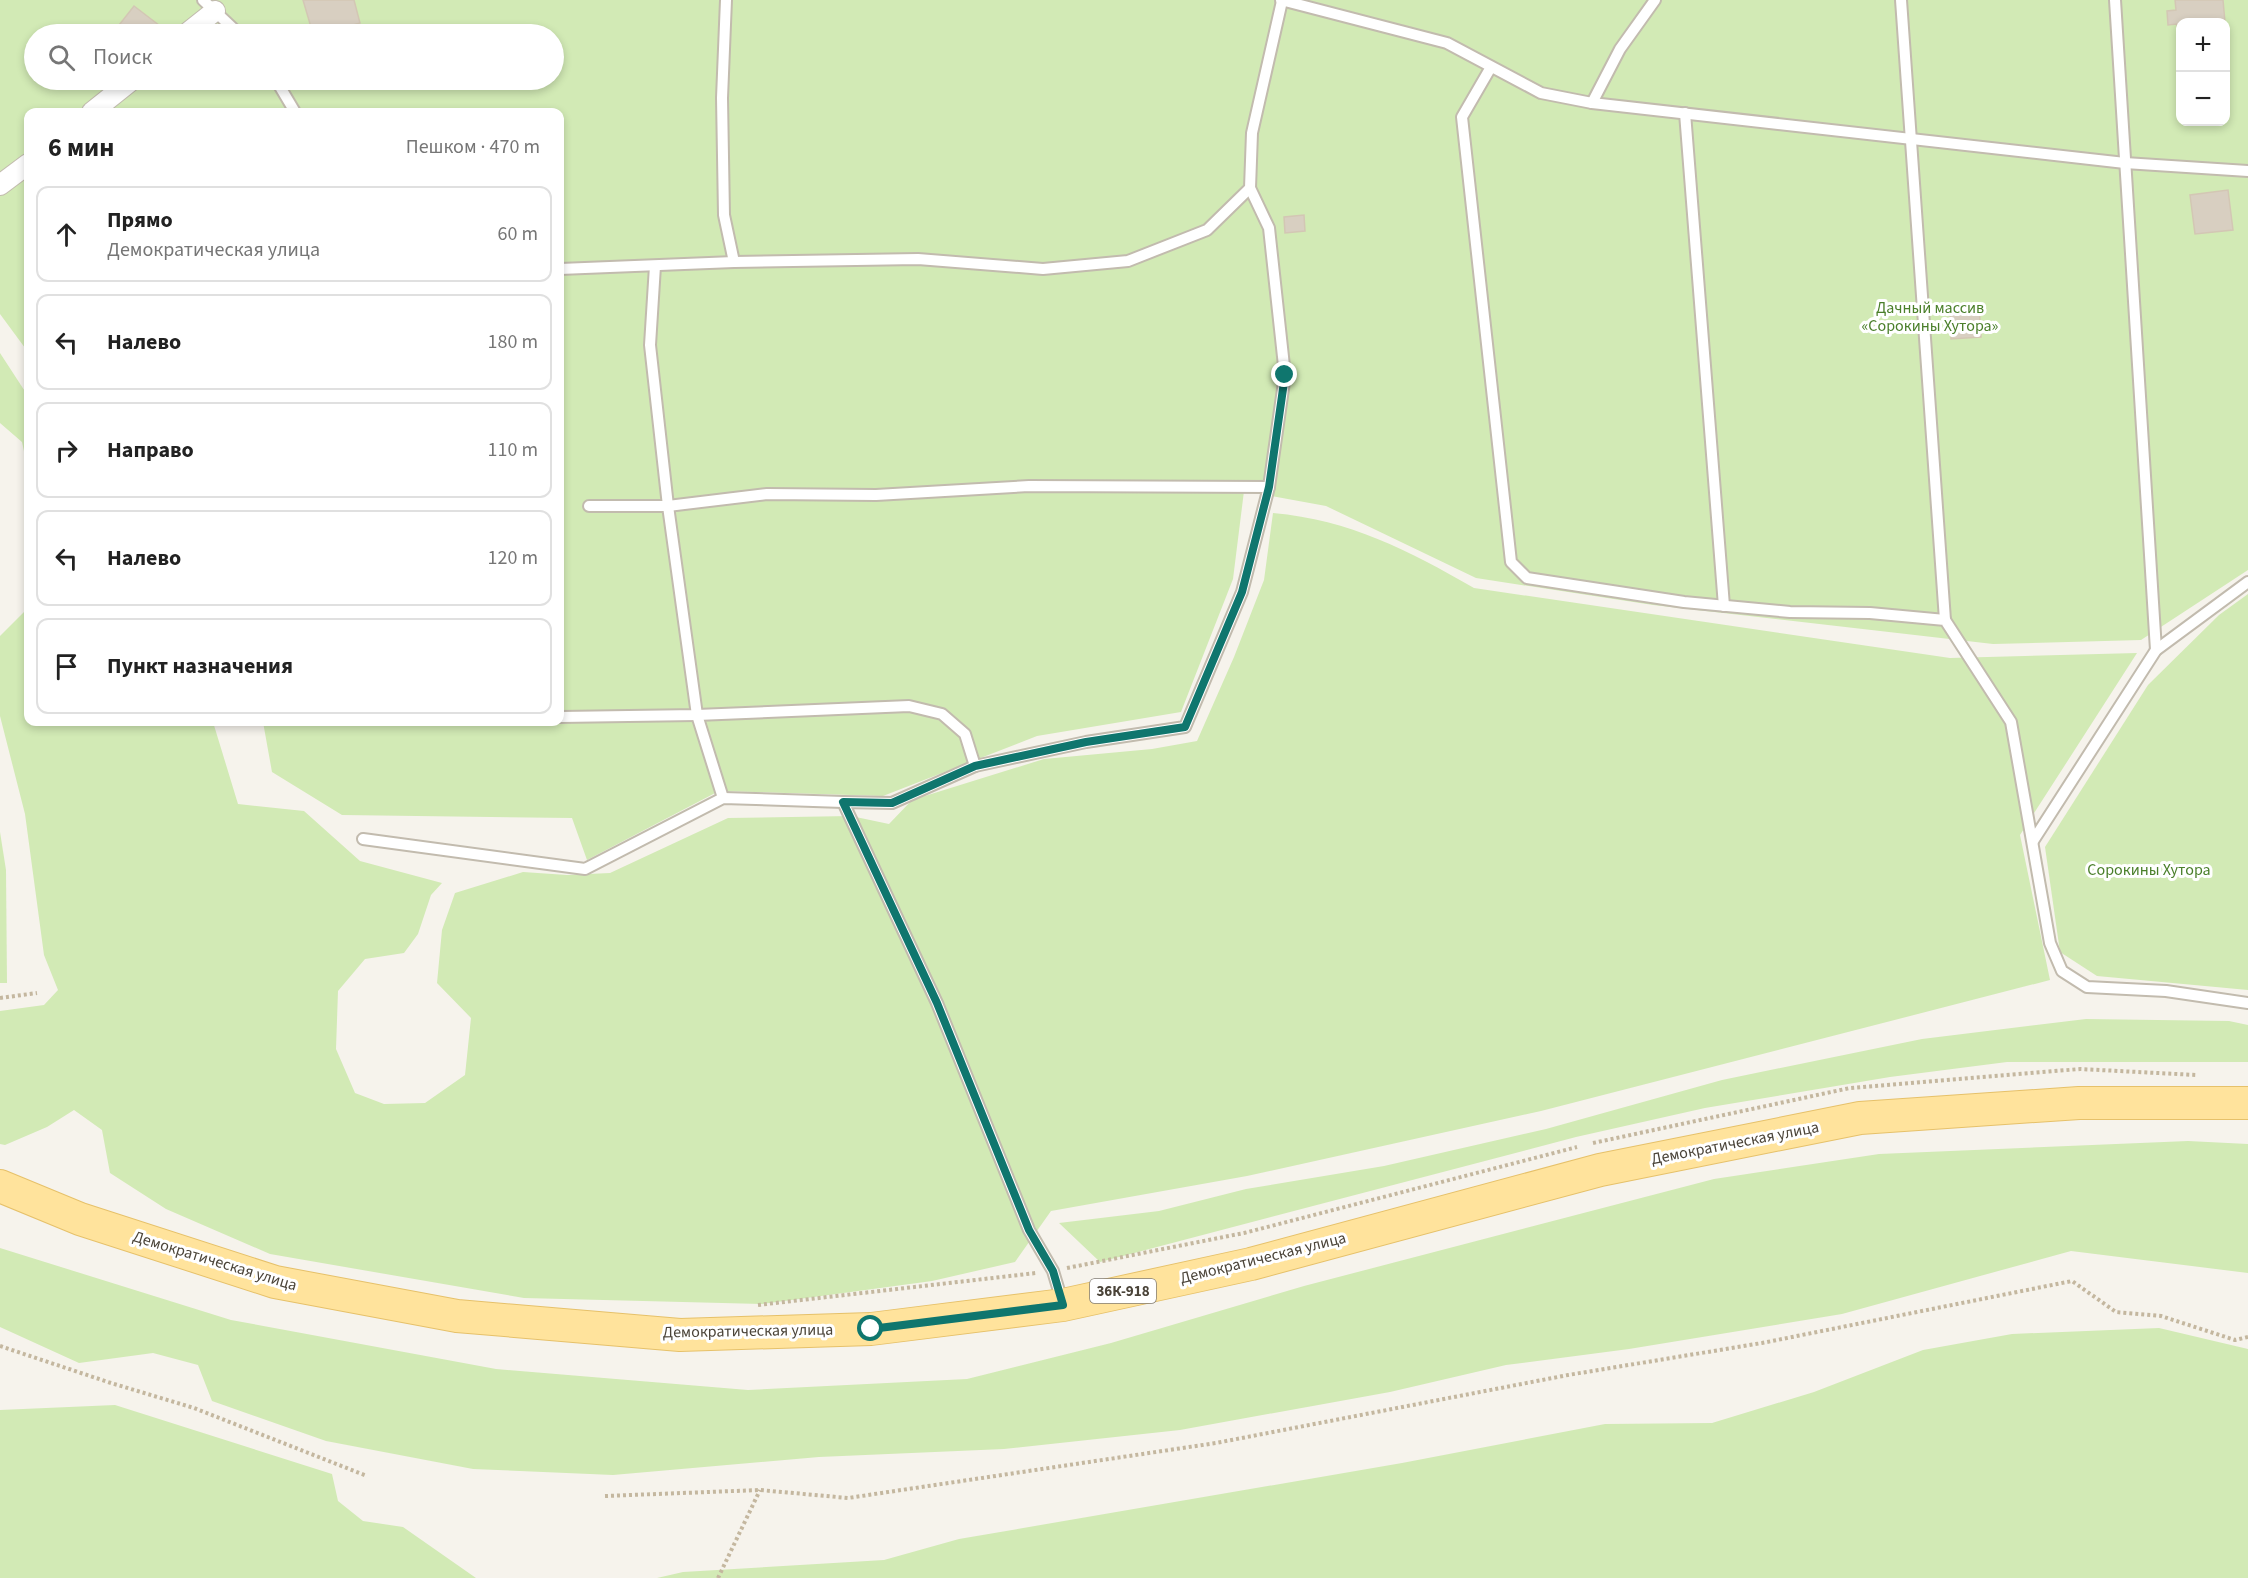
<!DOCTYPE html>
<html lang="ru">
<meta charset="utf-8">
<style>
:root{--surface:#fff;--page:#f2f2f2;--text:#222;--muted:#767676;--line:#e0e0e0}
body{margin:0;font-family:"Source Sans 3",sans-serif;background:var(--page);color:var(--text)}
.controls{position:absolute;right:18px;top:18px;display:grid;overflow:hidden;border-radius:12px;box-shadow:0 3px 9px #0003}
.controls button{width:54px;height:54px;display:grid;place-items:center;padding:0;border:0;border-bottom:2px solid var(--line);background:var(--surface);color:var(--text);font:30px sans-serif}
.stop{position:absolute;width:18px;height:18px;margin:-14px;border:4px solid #0f766e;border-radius:50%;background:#fff}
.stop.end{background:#0f766e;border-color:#fff;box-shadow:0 2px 6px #0008}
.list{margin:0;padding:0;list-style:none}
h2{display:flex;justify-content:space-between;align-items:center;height:78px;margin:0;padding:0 24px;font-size:26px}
h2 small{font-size:20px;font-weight:400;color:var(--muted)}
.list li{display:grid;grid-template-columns:39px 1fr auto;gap:18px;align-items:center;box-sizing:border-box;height:96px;margin:0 12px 12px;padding:0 12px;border:2px solid var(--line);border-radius:12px}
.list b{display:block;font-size:22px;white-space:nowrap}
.list p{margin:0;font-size:20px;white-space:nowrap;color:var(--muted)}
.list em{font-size:20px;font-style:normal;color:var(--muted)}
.icon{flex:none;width:33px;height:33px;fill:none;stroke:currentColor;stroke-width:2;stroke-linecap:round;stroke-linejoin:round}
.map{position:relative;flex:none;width:2248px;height:1578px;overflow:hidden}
.search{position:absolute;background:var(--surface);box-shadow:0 3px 9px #0003;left:24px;top:24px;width:540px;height:66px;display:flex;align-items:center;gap:15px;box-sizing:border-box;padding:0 21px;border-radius:33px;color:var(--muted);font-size:22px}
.panel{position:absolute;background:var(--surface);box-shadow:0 3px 9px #0003;left:24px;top:108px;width:540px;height:618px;border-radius:12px}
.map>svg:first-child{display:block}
.green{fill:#d2eab5;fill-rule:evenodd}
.building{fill:#d8cfc1;stroke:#d3c7b4;stroke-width:1.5}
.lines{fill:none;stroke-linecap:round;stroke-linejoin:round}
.lane-casing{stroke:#c2bbae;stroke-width:14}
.street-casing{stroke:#c2bbae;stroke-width:22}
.primary-casing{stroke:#e6c16a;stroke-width:34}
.path{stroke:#c4b79f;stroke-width:4;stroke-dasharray:3 3;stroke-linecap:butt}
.lane{stroke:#fff;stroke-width:10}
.street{stroke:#fff;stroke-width:20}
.primary{stroke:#ffe39c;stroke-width:32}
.route{stroke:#0f766e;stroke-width:8}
.labels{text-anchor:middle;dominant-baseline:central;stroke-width:6;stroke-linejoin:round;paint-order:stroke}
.shield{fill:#fff;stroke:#817c74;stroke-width:1.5}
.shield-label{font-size:15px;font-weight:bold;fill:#4b4439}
.park-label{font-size:16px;fill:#4a7f2a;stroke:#fff}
.street-label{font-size:16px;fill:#4b4439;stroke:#fff}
</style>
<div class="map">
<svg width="2248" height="1578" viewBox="0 0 2248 1578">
<rect width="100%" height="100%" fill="#f6f3ec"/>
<g class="green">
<path d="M0 0H2248V570L2141 640 1993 644 1653 605 1476 578 1326 506 1244 491 1233 579 1181 712 1037 736 883 796 719 791 587 860 572 818 342 815 272 772 263 722H560V112H28V352L0 314ZM2180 22H2226V122H2180ZM34 34H554V80H34Z"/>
<polygon points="0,353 28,396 28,470 22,442 0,423"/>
<path d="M1273 513C1350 520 1408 550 1474 588L1950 658 2137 653 2020 835 2050 980 1541 1111 1247 1176 1051 1211 1015 1262 932 1281 762 1304 524 1298 270 1254 166 1209 110 1173 102 1130 74 1110 47 1127 5 1145 0 1144V1011L44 1005 58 990 44 955 25 814 0 716V636L28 608V722H213L238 804 304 811 360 861 442 883 431 895 418 934 404 953 365 959 338 991 336 1049 355 1093 384 1104 425 1103 465 1075 471 1018 437 983 442 930 455 893 523 872 567 875 610 873 728 818 851 816 889 824 912 800 1044 759 1152 749 1197 741 1234 657 1264 580Z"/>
<polygon points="2248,594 2248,990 2097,976 2060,952 2045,847 2148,685 2219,615"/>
<polygon points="0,832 6,870 7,983 0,983"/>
<polygon points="2086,1019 2229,1021 2248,1025 2248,1062 2007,1062 1890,1077 1705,1108 1576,1137 1100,1262 1059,1223 1159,1211 1246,1189 1384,1166 1546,1129 1722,1080 1922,1039"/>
<polygon points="2188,1141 2248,1144 2248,1273 2071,1251 1842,1314 1629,1349 1506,1365 1390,1392 1180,1430 1004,1449 819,1457 613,1475 473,1469 326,1441 212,1401 198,1365 153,1353 79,1363 0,1327 0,1248 231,1320 496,1369 748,1390 967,1379 1111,1343 1304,1286 1714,1179 1879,1154"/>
<polygon points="2159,1328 2248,1349 2248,1578 657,1578 683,1572 884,1560 959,1539 1402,1463 1605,1424 1712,1423 1814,1392 1923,1350 2012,1334"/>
<polygon points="115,1405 332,1474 338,1501 363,1521 403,1527 476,1578 0,1578 0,1410"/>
</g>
<g class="building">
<polygon points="303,0 354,0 360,23 321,34 313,34"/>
<polygon points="2175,0 2223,0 2225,22 2180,22 2180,53 2177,24 2168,25 2167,11 2176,10"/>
<polygon points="134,6 168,32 166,34 112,34"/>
<polygon points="2228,190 2233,230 2195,234 2190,195"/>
<polygon points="1304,215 1305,231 1285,233 1284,217"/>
<polygon points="1979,305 1981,337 1951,339 1950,307"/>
</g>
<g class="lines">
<g class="lane-casing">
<g id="lane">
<polyline points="203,0 239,34"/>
<polyline points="726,0 722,98 724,215 734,262"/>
<polyline points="1281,0 1447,43 1541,93 1592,103 2125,163 2248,171"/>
<polyline points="1901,0 1945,620"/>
<polyline points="2115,0 2156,650"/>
<polyline points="1491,67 1462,117 1511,562 1527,578 1684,602 1790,612 1870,613 1945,620 2011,722 2050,943 2062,971 2087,987 2166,991 2248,1003"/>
<polyline points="276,80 295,112"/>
<polyline points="1592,103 1620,49 1655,0"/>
<polyline points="1685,113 1724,606"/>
<polyline points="655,266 650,345 668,506 697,715 723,798"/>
<polyline points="560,269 734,262 918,259 1043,269 1128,261 1207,230 1250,188 1252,133 1282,1"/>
<polyline points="589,506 668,506 767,494 876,495 1029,486 1269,487 1285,375 1269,228 1250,188"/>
<polyline points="560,717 697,715 909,706 942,714 965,734 975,766 1086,742 1185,727 1242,592 1269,487"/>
<polyline points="975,766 892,803 843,802 937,1003 1029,1230 1053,1271 1062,1301"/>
<polyline points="363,839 585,869 723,798 843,802"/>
<polyline points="2033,841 2156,650 2248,582"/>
</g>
</g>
<g class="street-casing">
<g id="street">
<polyline points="186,34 215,11"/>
<polyline points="92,112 132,80"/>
<polyline points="0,185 28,164"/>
</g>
</g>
<g class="primary-casing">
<polyline id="primary" points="0,1186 80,1219 275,1282 457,1316 680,1335 871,1329 1063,1305 1251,1264 1600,1170 1860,1118 2079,1103 2248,1103"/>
</g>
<g class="path">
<polyline points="0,998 37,993"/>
<polyline points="1593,1143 1850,1088 2080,1069 2196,1075"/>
<polyline points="1067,1268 1244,1233 1577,1147"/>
<polyline points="758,1305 1036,1273"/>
<polyline points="0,1346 111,1383 194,1408 367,1476"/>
<polyline points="605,1496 760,1490 848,1498 1216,1443 1568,1375 1762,1343 2072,1281 2116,1312 2161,1316 2235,1340 2248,1337"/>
<polyline points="718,1578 760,1490"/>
</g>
<use href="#lane" class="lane"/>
<use href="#street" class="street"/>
<use href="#primary" class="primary"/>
</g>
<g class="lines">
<polyline class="route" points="871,1329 1063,1305 1053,1271 1029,1230 937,1003 843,802 892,803 975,766 1086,742 1185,727 1242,592 1269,487 1285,375"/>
</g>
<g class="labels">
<rect class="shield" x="1090" y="1279" width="66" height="24" rx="4.5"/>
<g class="shield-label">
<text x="1123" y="1291">36К-918</text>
</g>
<g class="park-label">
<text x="1930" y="308">Дачный массив<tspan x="1930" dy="18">«Сорокины Хутора»</tspan></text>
<text x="2149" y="870">Сорокины Хутора</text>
</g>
<g class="street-label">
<text transform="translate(1735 1143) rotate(-11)">Демократическая улица</text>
<text transform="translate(1263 1258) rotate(-14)">Демократическая улица</text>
<text transform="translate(215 1261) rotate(17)">Демократическая улица</text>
<text transform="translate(748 1331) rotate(-1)">Демократическая улица</text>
</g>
</g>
</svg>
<div class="controls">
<button>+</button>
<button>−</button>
</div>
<div class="stop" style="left:871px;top:1329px"></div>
<div class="stop end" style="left:1285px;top:375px"></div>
<div class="search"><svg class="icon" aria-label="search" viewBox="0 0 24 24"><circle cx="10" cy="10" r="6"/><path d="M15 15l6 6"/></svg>Поиск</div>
<section class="panel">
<h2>6 мин<small>Пешком · 470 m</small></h2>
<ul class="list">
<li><svg class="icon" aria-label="ahead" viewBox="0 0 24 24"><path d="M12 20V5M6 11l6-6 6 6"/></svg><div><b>Прямо</b><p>Демократическая улица</p></div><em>60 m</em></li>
<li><svg class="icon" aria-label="left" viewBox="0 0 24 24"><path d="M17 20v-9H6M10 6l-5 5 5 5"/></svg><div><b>Налево</b></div><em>180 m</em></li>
<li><svg class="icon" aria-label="right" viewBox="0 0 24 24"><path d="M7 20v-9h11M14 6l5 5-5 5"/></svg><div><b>Направо</b></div><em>110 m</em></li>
<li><svg class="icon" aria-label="left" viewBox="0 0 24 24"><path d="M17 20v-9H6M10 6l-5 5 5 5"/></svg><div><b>Налево</b></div><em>120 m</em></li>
<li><svg class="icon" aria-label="arrive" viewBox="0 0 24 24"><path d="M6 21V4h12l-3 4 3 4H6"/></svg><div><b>Пункт назначения</b></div></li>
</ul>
</section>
</div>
